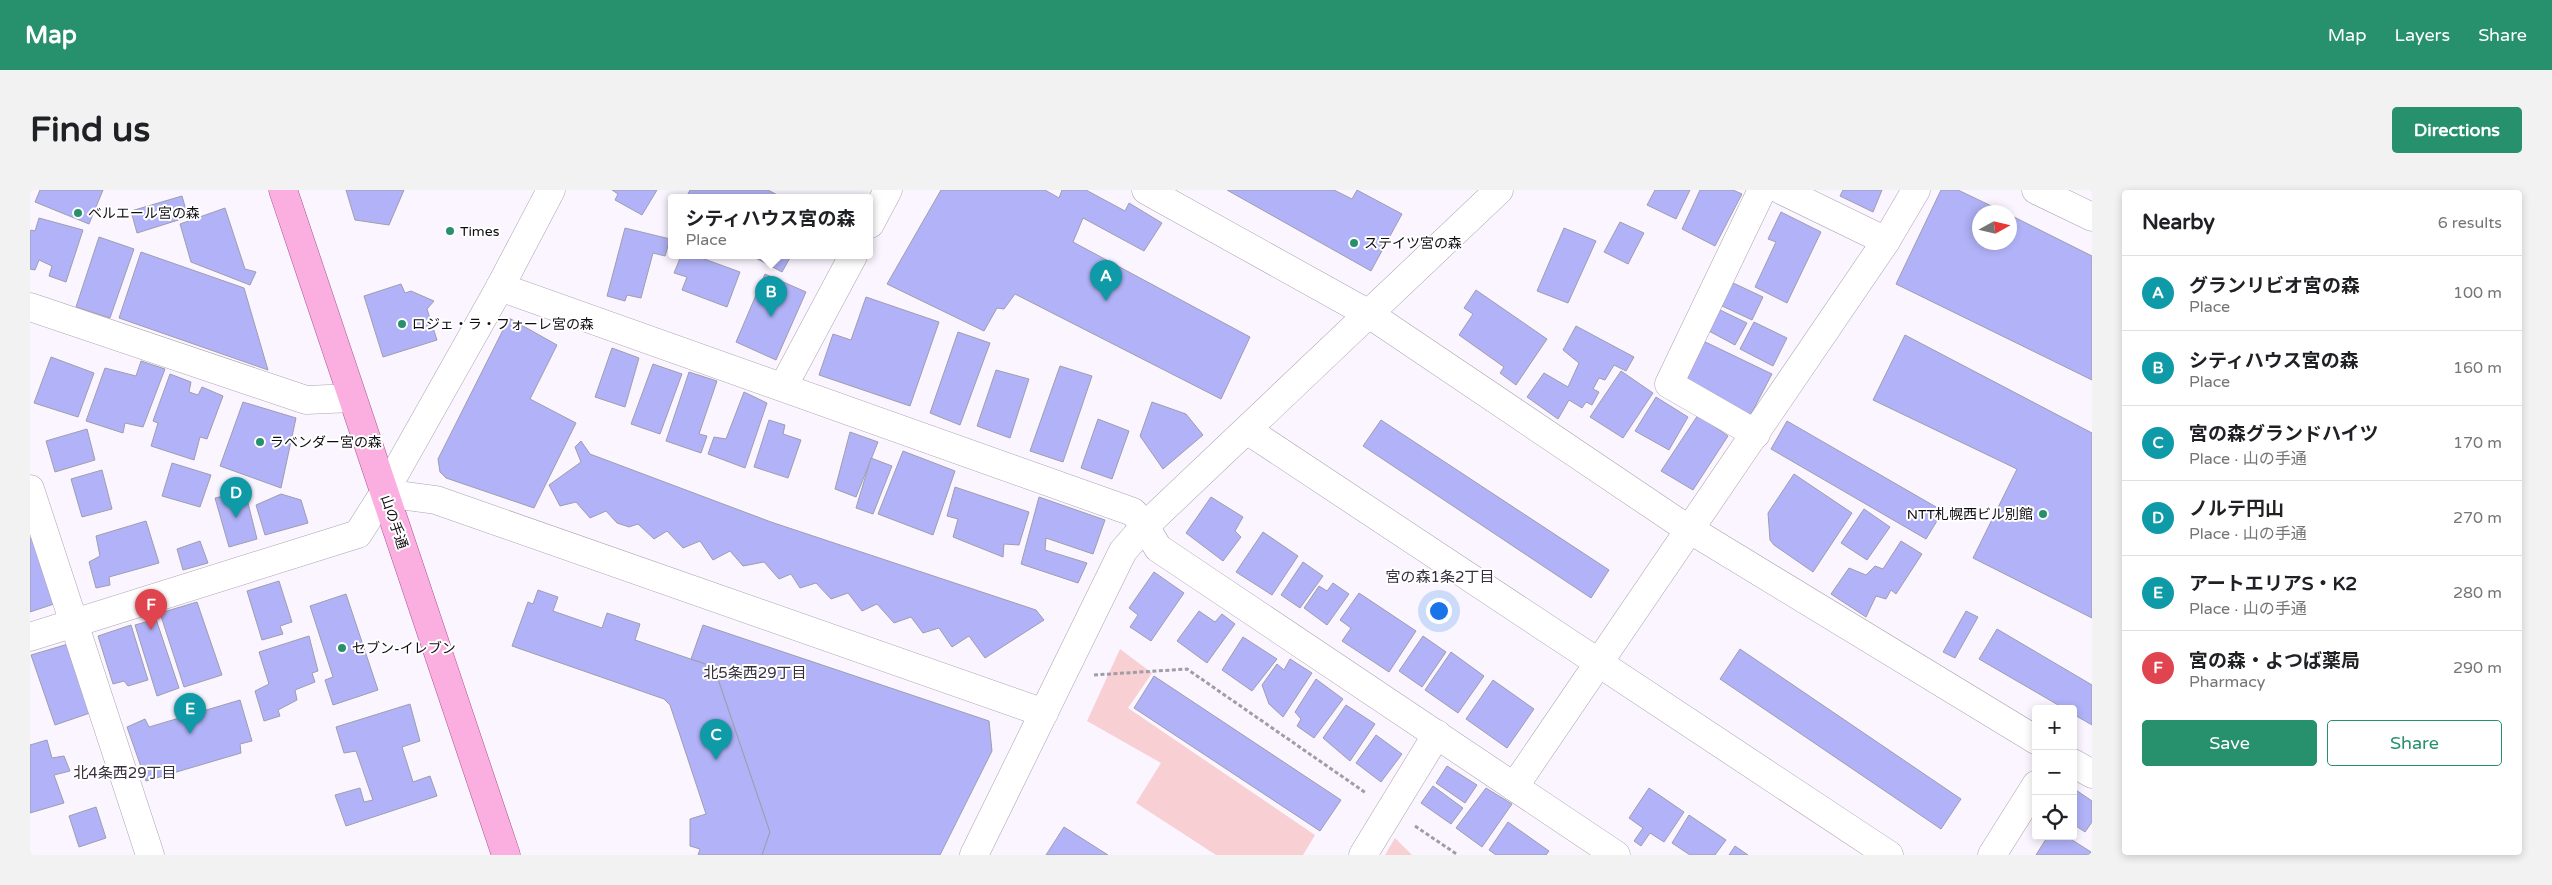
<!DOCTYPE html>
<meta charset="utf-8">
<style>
:root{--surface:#fff;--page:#f2f2f2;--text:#202124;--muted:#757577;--line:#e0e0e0;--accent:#27906d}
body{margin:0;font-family:"Varela Round","Noto Sans JP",sans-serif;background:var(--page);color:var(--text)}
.controls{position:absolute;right:15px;bottom:15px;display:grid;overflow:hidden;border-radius:5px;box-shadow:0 2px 8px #0003}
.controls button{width:45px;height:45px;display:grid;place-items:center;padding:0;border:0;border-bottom:1px solid var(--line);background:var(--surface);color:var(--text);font:25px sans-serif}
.compass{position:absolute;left:1942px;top:15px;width:45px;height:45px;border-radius:50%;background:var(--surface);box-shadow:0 2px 8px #0003;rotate:82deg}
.you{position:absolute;left:1408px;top:420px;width:18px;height:18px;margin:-12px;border:4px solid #fff;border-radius:50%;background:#1a73e8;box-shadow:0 0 0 8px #1a73e833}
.badge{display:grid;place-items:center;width:32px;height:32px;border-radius:50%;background:var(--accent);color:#fff;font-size:16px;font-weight:700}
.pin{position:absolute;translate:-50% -41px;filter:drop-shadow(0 1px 2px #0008)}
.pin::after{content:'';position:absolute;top:26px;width:18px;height:15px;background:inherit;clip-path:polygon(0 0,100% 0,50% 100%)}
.popup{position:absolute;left:638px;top:4px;width:205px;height:65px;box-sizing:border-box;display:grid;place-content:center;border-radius:5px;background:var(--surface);filter:drop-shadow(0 1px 4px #0005);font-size:16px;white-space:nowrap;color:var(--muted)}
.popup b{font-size:19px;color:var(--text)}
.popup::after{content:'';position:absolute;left:50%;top:100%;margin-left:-10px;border:10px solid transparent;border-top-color:var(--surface)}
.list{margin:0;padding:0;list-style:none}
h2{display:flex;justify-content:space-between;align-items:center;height:65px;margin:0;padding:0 20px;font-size:21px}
h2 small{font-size:16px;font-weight:400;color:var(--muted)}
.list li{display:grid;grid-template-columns:32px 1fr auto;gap:15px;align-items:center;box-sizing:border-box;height:75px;padding:0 20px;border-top:1px solid var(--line)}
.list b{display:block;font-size:19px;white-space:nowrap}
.list p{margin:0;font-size:16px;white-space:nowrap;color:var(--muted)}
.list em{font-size:16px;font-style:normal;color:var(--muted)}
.actions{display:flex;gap:10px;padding:15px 20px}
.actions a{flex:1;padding:11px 0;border:1px solid var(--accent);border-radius:5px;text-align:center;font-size:18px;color:var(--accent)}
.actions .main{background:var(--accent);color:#fff}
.icon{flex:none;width:28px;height:28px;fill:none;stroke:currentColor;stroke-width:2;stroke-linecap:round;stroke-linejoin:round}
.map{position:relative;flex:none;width:2062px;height:665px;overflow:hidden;border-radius:5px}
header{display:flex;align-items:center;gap:30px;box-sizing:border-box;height:70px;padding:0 25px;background:var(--accent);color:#fff}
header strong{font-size:24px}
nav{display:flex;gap:28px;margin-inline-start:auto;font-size:18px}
.intro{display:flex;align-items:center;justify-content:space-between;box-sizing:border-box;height:120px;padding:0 30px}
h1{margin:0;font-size:35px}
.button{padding:12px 22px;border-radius:5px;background:var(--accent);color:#fff;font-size:18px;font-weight:700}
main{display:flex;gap:30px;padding:0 30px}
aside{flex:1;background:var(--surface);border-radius:5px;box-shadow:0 2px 8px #0003}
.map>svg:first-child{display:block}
.green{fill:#f8cfd3}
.building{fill:#b1b2f7;stroke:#9e9eae}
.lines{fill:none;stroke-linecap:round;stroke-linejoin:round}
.minor-casing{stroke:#aca3b1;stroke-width:29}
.major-casing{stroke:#a7548c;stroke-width:29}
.path{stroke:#a29da5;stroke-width:3;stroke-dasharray:4 2.5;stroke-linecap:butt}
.minor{stroke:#fff;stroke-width:28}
.major{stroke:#fbafe1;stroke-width:28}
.poi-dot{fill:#27906d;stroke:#fff;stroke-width:2}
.labels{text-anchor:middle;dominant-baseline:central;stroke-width:4;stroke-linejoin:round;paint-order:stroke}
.poi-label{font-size:14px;fill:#100d12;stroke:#fff;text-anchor:start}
.street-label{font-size:14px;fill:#100d12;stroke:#fff}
.neighbourhood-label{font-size:15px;fill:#37303c;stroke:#fff}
</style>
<header>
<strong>Map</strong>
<nav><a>Map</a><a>Layers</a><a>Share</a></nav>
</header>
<div class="intro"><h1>Find us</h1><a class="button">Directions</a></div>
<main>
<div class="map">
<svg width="2062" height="665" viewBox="0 0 2062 665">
<rect width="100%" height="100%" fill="#fbf5ff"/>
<g class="green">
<polygon points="1090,459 1122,483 1098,518 1285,645 1273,665 1186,665 1106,613 1131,573 1057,531"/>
<polygon points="1365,648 1382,665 1355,665"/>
</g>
<g class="building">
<polygon points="10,0 73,0 59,34 5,12"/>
<polygon points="316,0 374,0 359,35 325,30"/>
<polygon points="582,0 627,0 612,25 585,10 588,4"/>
<polygon points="660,0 738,0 753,8 656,8"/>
<polygon points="911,0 1015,0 1029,8 1032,0 1056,0 1095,21 1099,13 1132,33 1114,61 1053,28 1043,52 1220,147 1191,209 985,104 974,119 967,118 954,141 857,94"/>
<polygon points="1197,0 1304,0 1322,9 1327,0 1372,24 1341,81"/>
<polygon points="1625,0 1660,0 1646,29 1617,15"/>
<polygon points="1670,0 1703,0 1712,4 1685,56 1652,39"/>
<polygon points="1813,0 1852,0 1843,22 1810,6"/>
<polygon points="1911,0 1928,0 1974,22 1950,22 1950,52 1980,52 1980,25 2062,66 2062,190 1866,94"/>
<polygon points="152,6 158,27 107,43 101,21"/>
<polygon points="195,18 215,79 226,82 220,95 161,72 150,34"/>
<polygon points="1751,22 1791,42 1757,113 1725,97 1746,52 1738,49"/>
<polygon points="9,28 53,40 36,92 19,86 22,76 9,70 5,80 0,79 0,42 1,40 5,41"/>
<polygon points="1590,32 1614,43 1598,74 1574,62"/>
<polygon points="595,38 640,49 635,66 623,63 611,108 597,105 595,111 577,106"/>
<polygon points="1534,38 1566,51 1538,113 1507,101"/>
<polygon points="69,47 104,59 80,128 46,117"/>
<polygon points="111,62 214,98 238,180 89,128"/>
<polygon points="651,66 666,66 710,82 697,117 652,100 657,87 644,83"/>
<polygon points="722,66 761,66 752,82"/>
<polygon points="735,84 776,102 746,170 706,152"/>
<polygon points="1701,92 1733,107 1722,130 1690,115"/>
<polygon points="371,94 375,103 381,101 404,111 397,119 407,150 353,167 334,106"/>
<polygon points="1446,100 1517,149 1486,195 1470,183 1474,177 1429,145 1443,124 1434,118"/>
<polygon points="836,107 909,132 880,216 789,185 803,144 821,150"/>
<polygon points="1688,119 1717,133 1705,155 1677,140"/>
<polygon points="479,128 527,155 500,209 546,233 504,318 416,288 410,282 408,269"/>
<polygon points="1724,132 1757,148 1743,176 1710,159"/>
<polygon points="1546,136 1604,167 1596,181 1584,175 1575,190 1569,188 1563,199 1569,202 1562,215 1556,212 1552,218 1539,210 1528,229 1497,207 1514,183 1538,197 1549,173 1533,160"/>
<polygon points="928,142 960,153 930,235 900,223"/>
<polygon points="1875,145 2062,243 2062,428 1943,368 1987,279 1843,210"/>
<polygon points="1665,147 1742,184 1720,226 1645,186"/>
<polygon points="582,158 609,168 595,217 565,207"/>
<polygon points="21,167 64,183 48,227 4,213"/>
<polygon points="111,171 135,179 113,237 95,233 93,243 56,231 75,178 106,186"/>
<polygon points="623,174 652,184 630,244 601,234"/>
<polygon points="1030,176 1062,186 1033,272 1000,261"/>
<polygon points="966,180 999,189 980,248 947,236"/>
<polygon points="1591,181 1623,203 1593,248 1560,227"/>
<polygon points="659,182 687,191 669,244 677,246 671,263 636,251"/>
<polygon points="140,184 161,192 159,202 168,205 172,197 193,206 177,249 170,247 164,270 121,256 128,233 123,231"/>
<polygon points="714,202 737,213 715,278 678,264 684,247 696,249"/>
<polygon points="1626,207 1658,227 1639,260 1605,241"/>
<polygon points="213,212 266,228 251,298 190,276"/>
<polygon points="1122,212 1156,224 1173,245 1133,279 1110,246"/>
<polygon points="1668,225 1698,246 1663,300 1631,281"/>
<polygon points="1068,229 1099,241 1082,289 1051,278"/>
<polygon points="739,230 755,235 753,244 771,250 758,288 724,277"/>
<polygon points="1351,230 1579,380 1561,408 1333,256"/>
<polygon points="1757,231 1913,321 1896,349 1741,259"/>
<polygon points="57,239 65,270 25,282 16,251"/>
<polygon points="820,242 848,252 826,307 805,299"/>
<polygon points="551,251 560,264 741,332 1006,420 1014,430 955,468 939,446 922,457 909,438 893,443 881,427 864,433 847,414 832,421 818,403 801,409 786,393 770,398 761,384 749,389 734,372 713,376 700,361 683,370 670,351 653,358 637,341 624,349 608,334 599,337 587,333 576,321 560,328 546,312 530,316 519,295 551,272 545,257"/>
<polygon points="873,261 925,281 903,345 848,324"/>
<polygon points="841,268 862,276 843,324 826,318"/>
<polygon points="142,273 181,285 170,317 132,306"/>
<polygon points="72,280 82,319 52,327 41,289"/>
<polygon points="1764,284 1822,323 1783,382 1744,355 1740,350 1738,323"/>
<polygon points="925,297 999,322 989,355 974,354 973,367 923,347 928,329 917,326"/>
<polygon points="215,301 227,349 199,357 185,308"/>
<polygon points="251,304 271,310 278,333 235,345 226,315"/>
<polygon points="1009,307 1075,330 1063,364 1016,348 1015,360 1057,373 1048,393 991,374"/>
<polygon points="1181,307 1213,327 1205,341 1211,347 1193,371 1156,343"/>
<polygon points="1834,319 1860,337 1837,370 1811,353"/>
<polygon points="116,331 129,373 79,387 80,395 66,398 59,372 70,366 66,346"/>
<polygon points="1233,342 1268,366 1242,405 1206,382"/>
<polygon points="3,347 24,414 0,422 0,348"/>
<polygon points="170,351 178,373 153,380 147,359"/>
<polygon points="1871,351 1892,364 1866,404 1861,400 1856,409 1846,406 1836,427 1801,404 1819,378 1836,385 1845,376 1853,379"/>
<polygon points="1273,372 1293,386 1270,418 1251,405"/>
<polygon points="1124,382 1154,403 1121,451 1100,437 1108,425 1099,418"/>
<polygon points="249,391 262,432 250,436 253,444 232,450 217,401"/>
<polygon points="1303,393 1319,404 1297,435 1274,418 1289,396 1297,401"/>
<polygon points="508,400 528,407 523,421 572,438 577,423 610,434 605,450 684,477 740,642 732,665 668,665 670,659 660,656 660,629 676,624 640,515 634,509 482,456 498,412 503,414"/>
<polygon points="1329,403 1386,441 1359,482 1312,451 1321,438 1310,430"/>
<polygon points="316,404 348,500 303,515 295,490 303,487 280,416"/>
<polygon points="167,412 192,485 154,497 130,423"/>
<polygon points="1169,421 1185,432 1192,424 1205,434 1177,473 1147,451"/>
<polygon points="1936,421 1948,427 1925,468 1913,462"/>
<polygon points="126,429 149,498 127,506 105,435"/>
<polygon points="101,435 118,490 98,496 94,491 83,494 68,446"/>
<polygon points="673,435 959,531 962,561 910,665 732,665 740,642 684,477 661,469"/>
<polygon points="1967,439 2062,495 2062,535 2043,524 2043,519 2035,519 1949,469"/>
<polygon points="279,446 288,481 282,483 285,492 265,500 267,510 248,520 250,526 234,531 225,501 239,494 229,462"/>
<polygon points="1393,446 1416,462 1392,497 1369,481"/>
<polygon points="1213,447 1247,469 1222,501 1192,480"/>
<polygon points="38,454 60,523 25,535 1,465"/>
<polygon points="1710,459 1931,609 1911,639 1690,489"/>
<polygon points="1421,462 1454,486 1428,523 1395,500"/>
<polygon points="1260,469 1282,483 1253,527 1239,514 1232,495 1247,474 1254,480"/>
<polygon points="1124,486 1311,610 1290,641 1104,518"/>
<polygon points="1286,489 1313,509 1284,548 1267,536 1271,529 1265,522"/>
<polygon points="1463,490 1504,519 1477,558 1436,529"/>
<polygon points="210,510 222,551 210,554 211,563 116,591 97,537 115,529 119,537"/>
<polygon points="380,514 390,551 372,557 383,592 400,586 407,606 316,636 305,605 330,598 334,612 343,610 326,561 314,563 306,537"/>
<polygon points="1316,515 1345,534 1320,571 1293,548"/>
<polygon points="1346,545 1372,564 1351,592 1326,573"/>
<polygon points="17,550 22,568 34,566 40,581 24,585 34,613 0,623 0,555"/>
<polygon points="1417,576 1447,595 1435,613 1406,593"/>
<polygon points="1403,596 1433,618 1421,634 1391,613"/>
<polygon points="1456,598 1482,614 1452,657 1426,638"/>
<polygon points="1619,598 1654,622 1634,652 1620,643 1611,656 1604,651 1613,638 1599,628"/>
<polygon points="2043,598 2062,611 2062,632 2055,642 2043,634"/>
<polygon points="66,617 76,648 49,657 39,626"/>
<polygon points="1659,625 1696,650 1685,665 1660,665 1642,653"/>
<polygon points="1478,632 1519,661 1516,665 1466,665 1459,660"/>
<polygon points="1034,637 1078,665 1016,665"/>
<polygon points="2012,646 2036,646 2061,662 2059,665 2006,665 2016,649"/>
<polygon points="1705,656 1718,665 1699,665"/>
</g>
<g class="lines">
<g class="minor-casing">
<g id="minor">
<polyline points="1116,0 1339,124 1646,331 2006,550"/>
<polyline points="1751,0 1856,51"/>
<polyline points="2006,0 2062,27"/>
<polyline points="840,34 858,0"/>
<polyline points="470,97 1103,322 1115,336 1128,358 1586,665"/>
<polyline points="0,117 276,210 322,208"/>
<polyline points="753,197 823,66"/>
<polyline points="1217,240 1859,665"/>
<polyline points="1726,244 1639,194 1732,0"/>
<polyline points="0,299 120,665"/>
<polyline points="354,303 470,97 521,0"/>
<polyline points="0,447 328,344 354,303 406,310 1014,523"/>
<polyline points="2043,573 2062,584"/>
<polyline points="1484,597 1856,51 1886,0"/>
<polyline points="944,665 1093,361 1115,336 1469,0"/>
<polyline points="1333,665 1407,544"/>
<polyline points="1962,665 2006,595"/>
</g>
</g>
<g class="major-casing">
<polyline id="major" points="253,0 476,665"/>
</g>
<g class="path">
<polyline points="1064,485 1157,479 1336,603"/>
<polyline points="1385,636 1428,665"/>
</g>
<use href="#minor" class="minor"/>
<use href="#major" class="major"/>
</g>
<g class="poi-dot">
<circle cx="48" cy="23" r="5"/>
<circle cx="420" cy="41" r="5"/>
<circle cx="1324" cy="53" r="5"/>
<circle cx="372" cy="134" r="5"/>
<circle cx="230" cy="252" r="5"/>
<circle cx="2013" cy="324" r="5"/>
<circle cx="312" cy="458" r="5"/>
</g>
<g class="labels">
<g class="poi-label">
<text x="58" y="23">ベルエール宮の森</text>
<text x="430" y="41">Times</text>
<text x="1334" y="53">ステイツ宮の森</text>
<text x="382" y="134">ロジェ・ラ・フォーレ宮の森</text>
<text x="240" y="252">ラベンダー宮の森</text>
<text x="2003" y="324" text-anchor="end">NTT札幌西ビル別館</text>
<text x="322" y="458">セブン-イレブン</text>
</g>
<g class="street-label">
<text transform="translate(364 332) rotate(71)">山の手通</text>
</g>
<g class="neighbourhood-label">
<text x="1410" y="387">宮の森1条2丁目</text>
<text x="725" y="483">北5条西29丁目</text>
<text x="95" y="583">北4条西29丁目</text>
</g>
</g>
</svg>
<div class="controls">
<button>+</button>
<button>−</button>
<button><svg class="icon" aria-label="locate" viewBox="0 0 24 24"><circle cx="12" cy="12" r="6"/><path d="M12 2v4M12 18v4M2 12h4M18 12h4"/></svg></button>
</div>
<svg class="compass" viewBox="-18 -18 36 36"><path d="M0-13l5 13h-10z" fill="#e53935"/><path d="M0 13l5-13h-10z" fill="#757577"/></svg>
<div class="you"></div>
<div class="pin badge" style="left:1076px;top:111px;background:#0f9aa8">A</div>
<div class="pin badge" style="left:741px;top:127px;background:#0f9aa8">B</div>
<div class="popup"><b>シティハウス宮の森</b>Place</div>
<div class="pin badge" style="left:686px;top:570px;background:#0f9aa8">C</div>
<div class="pin badge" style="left:206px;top:328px;background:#0f9aa8">D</div>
<div class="pin badge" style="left:160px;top:544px;background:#0f9aa8">E</div>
<div class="pin badge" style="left:121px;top:440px;background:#e0444e">F</div>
</div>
<aside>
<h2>Nearby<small>6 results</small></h2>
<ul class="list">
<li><span class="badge" style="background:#0f9aa8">A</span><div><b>グランリビオ宮の森</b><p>Place</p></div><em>100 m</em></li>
<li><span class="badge" style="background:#0f9aa8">B</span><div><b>シティハウス宮の森</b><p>Place</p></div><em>160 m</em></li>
<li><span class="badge" style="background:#0f9aa8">C</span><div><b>宮の森グランドハイツ</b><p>Place · 山の手通</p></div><em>170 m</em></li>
<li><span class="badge" style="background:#0f9aa8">D</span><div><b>ノルテ円山</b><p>Place · 山の手通</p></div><em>270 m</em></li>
<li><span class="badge" style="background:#0f9aa8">E</span><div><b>アートエリアS・K2</b><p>Place · 山の手通</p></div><em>280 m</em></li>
<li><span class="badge" style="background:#e0444e">F</span><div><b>宮の森・よつば薬局</b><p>Pharmacy</p></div><em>290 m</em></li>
</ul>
<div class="actions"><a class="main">Save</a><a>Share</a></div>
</aside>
</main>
